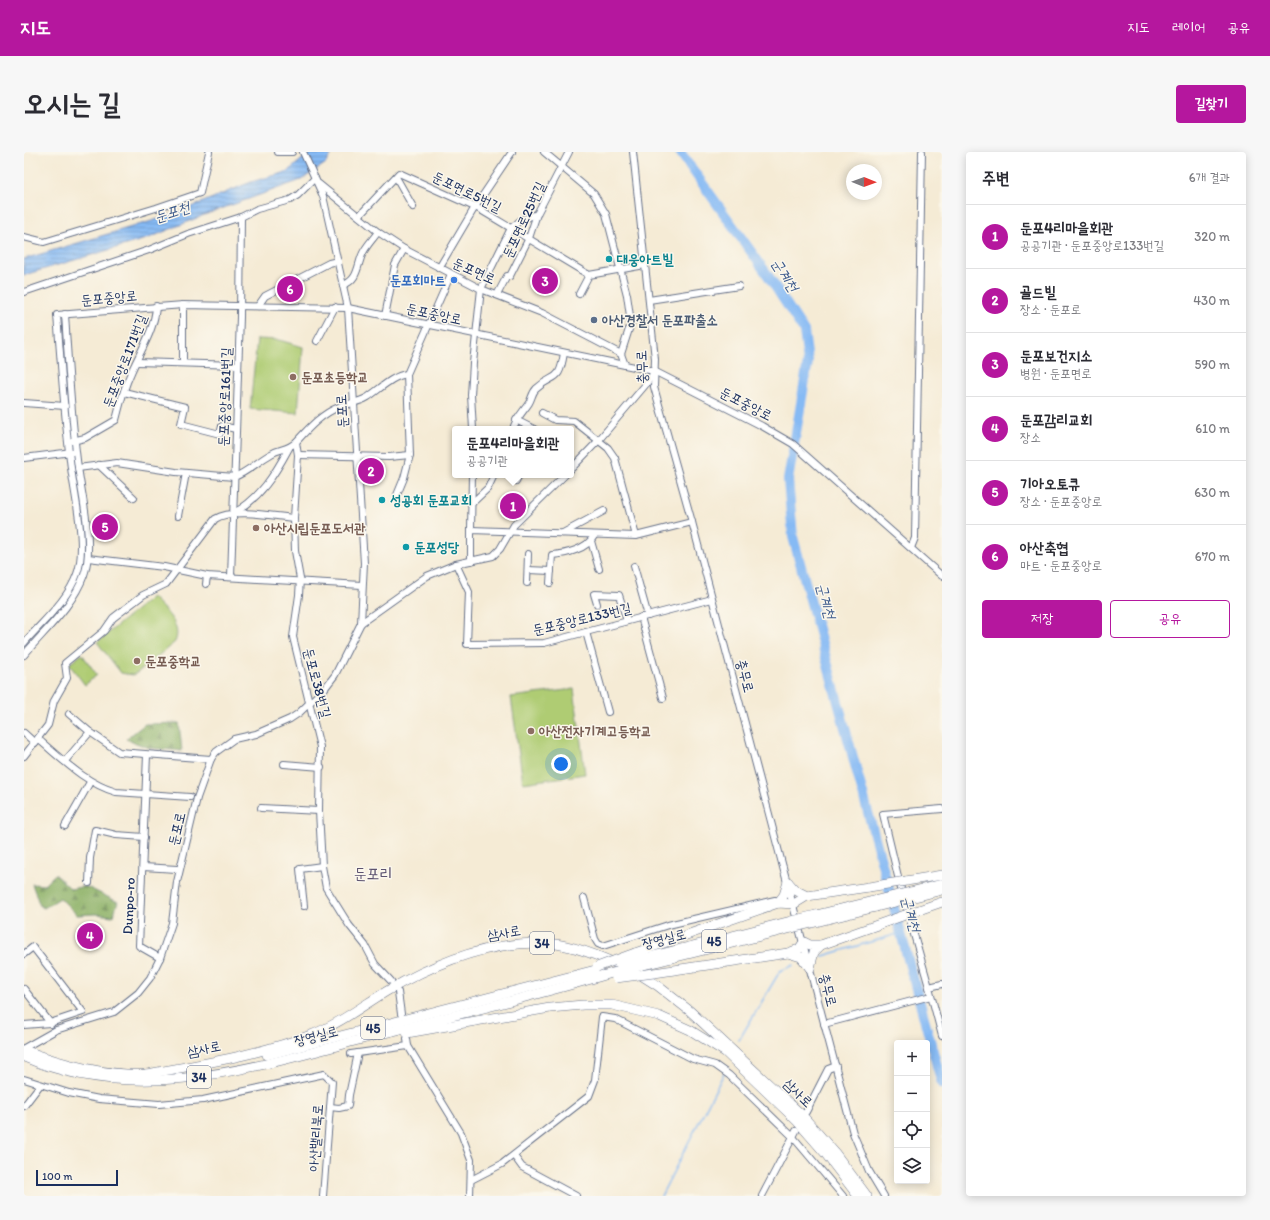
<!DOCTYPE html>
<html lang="ko">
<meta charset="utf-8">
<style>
:root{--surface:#fff;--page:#f7f7f7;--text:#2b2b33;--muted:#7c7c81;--line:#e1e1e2;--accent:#b5179e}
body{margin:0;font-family:Itim,"Poor Story",sans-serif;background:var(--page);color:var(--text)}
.controls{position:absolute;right:12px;bottom:12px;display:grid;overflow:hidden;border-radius:4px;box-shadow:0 2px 10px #0003}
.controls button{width:36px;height:36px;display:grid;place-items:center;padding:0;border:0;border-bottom:1px solid var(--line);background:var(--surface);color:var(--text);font:20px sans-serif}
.compass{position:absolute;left:822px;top:12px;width:36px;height:36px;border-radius:50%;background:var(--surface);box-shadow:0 2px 10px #0003;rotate:91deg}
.scale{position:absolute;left:12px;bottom:10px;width:82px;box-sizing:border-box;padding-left:4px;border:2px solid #1b2f5e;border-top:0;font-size:11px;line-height:14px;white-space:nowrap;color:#1b2f5e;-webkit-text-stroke:3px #fbf7ec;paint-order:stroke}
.you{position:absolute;left:537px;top:612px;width:14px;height:14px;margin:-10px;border:3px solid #fff;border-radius:50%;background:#1a73e8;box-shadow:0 0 0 6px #1a73e833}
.badge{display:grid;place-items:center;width:26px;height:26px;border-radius:50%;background:var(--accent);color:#fff;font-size:13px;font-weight:700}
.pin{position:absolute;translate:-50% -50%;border:2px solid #fff;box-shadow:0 1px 4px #0006}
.popup{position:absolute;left:428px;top:274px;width:122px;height:52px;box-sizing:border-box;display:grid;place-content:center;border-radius:4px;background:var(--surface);filter:drop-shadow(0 1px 3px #0005);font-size:13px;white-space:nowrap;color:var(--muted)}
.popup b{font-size:15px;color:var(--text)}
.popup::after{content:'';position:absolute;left:50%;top:100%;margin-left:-8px;border:8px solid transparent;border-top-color:var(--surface)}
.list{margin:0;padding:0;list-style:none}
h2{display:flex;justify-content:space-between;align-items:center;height:52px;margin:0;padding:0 16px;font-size:17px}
h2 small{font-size:13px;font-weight:400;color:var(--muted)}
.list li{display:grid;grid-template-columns:26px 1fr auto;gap:12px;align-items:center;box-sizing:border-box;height:64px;padding:0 16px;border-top:1px solid var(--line)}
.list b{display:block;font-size:15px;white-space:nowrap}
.list p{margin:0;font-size:13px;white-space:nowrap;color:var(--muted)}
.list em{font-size:13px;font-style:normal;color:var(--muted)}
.actions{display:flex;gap:8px;padding:12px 16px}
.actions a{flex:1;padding:9px 0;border:1px solid var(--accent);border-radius:4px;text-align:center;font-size:14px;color:var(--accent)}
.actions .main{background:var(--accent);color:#fff}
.icon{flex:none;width:22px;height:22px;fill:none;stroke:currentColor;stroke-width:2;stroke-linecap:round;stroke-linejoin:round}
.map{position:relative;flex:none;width:918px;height:1044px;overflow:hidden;border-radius:4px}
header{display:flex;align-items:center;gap:24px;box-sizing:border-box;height:56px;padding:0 20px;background:var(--accent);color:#fff}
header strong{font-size:19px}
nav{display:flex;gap:22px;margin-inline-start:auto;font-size:14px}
.intro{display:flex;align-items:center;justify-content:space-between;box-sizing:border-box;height:96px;padding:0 24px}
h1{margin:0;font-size:28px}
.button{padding:10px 18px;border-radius:4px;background:var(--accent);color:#fff;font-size:14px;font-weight:700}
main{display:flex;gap:24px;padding:0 24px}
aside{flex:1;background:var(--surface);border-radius:4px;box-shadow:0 2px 10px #0003}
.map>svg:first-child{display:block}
.forest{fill:url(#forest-firs);stroke:#537062}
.park{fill:#afcc73;stroke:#657e68}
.water{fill:url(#water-rules);stroke:#5074a9}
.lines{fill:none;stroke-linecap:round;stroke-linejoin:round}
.stream{stroke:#86baf4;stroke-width:1.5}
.river{stroke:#86baf4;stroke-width:10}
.minor-casing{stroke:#677188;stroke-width:8}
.highway-casing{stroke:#677188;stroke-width:10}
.minor{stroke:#fff;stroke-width:6}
.highway{stroke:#fff;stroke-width:9}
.highway-bridge-casing{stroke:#677188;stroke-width:10;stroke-linecap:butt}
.highway-bridge{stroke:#fff;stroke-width:9}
.culture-dot{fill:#0f9aa8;stroke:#fbf7ec;stroke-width:1.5}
.shop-dot{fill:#3f7fe0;stroke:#fbf7ec;stroke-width:1.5}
.service-dot{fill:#5c6f8a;stroke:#fbf7ec;stroke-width:1.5}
.education-dot{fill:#8d6e63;stroke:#fbf7ec;stroke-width:1.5}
.labels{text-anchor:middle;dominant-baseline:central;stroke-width:3;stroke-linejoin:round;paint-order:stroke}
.shield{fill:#fbf7ec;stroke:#5e6b89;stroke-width:1}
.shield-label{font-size:13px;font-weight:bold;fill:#1b2f5e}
.street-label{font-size:14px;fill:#1b2f5e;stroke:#fbf7ec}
.culture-label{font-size:14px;font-weight:bold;fill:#0d838f;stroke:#fbf7ec;text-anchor:start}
.shop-label{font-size:14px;font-weight:bold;fill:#366cbe;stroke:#fbf7ec;text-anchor:end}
.service-label{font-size:14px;font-weight:bold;fill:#4e5e75;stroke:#fbf7ec;text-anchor:start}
.education-label{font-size:14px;font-weight:bold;fill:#785e54;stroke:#fbf7ec;text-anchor:start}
.water-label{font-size:15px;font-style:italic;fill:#3b598b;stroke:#fbf7ec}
.quarter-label{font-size:16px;fill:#5c5370;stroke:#fbf7ec}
</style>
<header>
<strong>지도</strong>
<nav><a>지도</a><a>레이어</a><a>공유</a></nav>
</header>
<div class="intro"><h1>오시는 길</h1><a class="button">길찾기</a></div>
<main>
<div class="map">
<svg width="918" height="1044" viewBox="0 0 918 1044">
<defs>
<pattern id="forest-firs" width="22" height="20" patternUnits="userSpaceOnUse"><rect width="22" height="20" fill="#8bb065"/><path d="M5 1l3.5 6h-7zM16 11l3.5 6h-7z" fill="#719056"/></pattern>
<pattern id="water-rules" width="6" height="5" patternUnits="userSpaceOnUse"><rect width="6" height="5" fill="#86baf4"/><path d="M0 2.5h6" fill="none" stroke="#6d98c9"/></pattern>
</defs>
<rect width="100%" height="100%" fill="#fbf7ec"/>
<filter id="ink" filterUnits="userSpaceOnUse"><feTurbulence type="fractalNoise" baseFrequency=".025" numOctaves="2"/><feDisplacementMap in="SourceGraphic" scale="8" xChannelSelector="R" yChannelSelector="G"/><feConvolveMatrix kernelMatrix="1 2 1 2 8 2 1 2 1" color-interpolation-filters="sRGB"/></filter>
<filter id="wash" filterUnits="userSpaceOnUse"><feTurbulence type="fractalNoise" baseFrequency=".012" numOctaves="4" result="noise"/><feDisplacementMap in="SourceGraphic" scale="16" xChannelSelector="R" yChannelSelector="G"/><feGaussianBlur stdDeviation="0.9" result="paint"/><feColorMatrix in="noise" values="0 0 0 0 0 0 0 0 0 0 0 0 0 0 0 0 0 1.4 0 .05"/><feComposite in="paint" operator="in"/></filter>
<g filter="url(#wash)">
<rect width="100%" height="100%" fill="#f5ebd5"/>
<g class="forest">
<polygon points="155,571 158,599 125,596 102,587 121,572"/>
<polygon points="31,722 47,737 61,734 94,750 89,764 72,762 53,763 36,746 20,756 16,754 8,732 20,733"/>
</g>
<g class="park">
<polygon points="233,187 255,188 279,195 274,261 226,257"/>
<path d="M128 445C139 457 159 472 151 490L113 521 108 523 97 521 73 490Z"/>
<polygon points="58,502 73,523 61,533 45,512"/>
<polygon points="550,537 561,622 499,631 487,545"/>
</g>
<polygon class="water" points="287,0 309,0 302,11 277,28 180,63 125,86 0,123 0,107 148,63 227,30 263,20"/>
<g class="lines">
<g class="stream">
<polyline points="799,804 877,781"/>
<polyline points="715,888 756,819 770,813"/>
<polyline points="637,1044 700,921"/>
</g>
<polyline class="river" points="656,0 743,122 780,179 784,210 764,328 769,385 918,932"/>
</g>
</g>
<g filter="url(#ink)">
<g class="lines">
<g class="minor-casing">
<g id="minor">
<polyline points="254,0 268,0"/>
<polyline points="279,0 299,44 324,156 340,411 337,471"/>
<polyline points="520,0 570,42 582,62 603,143 607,171 597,202"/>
<polyline points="609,0 631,207 630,235 668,370 829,981 845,1019 860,1044"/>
<polyline points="372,25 389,55"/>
<polyline points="295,32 354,80 380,97 457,137 518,161 597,202 601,213"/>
<polyline points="335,64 375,21 455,57 565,123 555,142"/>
<polyline points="0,85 20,90 132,56 176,41 185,0"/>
<polyline points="415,116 451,55 488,0"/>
<polyline points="565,123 621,113"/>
<path d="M319 133C334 128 333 115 338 103 341 95 349 87 354 80"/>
<polyline points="0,140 125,98 164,82 217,65 233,57 266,48 274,43 291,26"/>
<polyline points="473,143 483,124 486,124 505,86 513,62 545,0"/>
<polyline points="625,148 715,134"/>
<polyline points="234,154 241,144 305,111 314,109"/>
<polyline points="361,164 371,113 380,97"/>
<polyline points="293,189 311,155"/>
<polyline points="113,210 214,213"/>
<polyline points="159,211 159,153"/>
<polyline points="100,240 161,255 157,272 196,282 198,274 212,277"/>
<polyline points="0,251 41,254"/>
<polyline points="518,261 531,268 550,269 584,296 591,306 612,384"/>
<polyline points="492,268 510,277"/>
<polyline points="449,277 447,243 449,211 457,137 487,76 497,68 513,62"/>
<path d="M489 277C492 266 499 260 505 251 508 246 508 241 512 237 530 220 535 233 540 201"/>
<path d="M48 289 61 286 92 268C96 253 99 238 106 223 115 201 131 178 132 154"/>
<polyline points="274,303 365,305 386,303"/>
<polyline points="0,306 48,300"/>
<polyline points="75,313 110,346"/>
<path d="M54 316 93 311 152 320 210 325C224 320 234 309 247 302 256 296 263 299 272 290"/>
<polyline points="547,317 574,289 623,231 630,220"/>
<polyline points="492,329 495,323"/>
<polyline points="373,343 380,326 386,303 383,222 427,122"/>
<polyline points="447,352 464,336 470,323"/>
<path d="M208 362C236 347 251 322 265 296"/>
<polyline points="154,364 162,321"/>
<polyline points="447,378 448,323"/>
<polyline points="539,381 580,359"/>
<polyline points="567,389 575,417"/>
<polyline points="887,396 891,386 898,0"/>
<polyline points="64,406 140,415 183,424 338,433"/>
<polyline points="447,409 447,378 612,384 668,370"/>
<polyline points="432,412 445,440 443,492 520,491 688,447"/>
<polyline points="610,414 624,464"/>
<polyline points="504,418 527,419"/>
<polyline points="207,425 216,165 217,65"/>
<polyline points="503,431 504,402"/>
<path d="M526 431 528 403C542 402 563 397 570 384"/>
<polyline points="182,432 183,424"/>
<polyline points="573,452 570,442 595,443 603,469"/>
<polyline points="617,465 639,546"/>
<polyline points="562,480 584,560"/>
<path d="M0 491C18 470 44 448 53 422 64 394 49 338 46 308 40 260 37 211 33 163L159 153 324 156 630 219 738 274 769 292 918 424"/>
<path d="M0 503C21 478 49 454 60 423 71 393 57 341 53 308 47 260 44 211 41 162"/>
<polyline points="45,562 66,580 95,600 187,607"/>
<polyline points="0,581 11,591"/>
<path d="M14 587C38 607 61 631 92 640L166 645"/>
<polyline points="123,603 115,794 136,806"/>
<path d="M0 604 24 573 30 549 43 526 41 511 80 479 89 466 119 443 142 432 191 367C209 356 249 364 270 366"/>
<polyline points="41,609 66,580"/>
<polyline points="260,612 297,615"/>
<polyline points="237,656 295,659"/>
<polyline points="41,674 66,630"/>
<polyline points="119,715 153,717"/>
<polyline points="65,731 66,706 71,678 92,683 120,685"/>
<polyline points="560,746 571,787 574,792 579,794 644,773 751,748"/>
<polyline points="280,754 276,717 298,714"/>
<polyline points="0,802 9,795 59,860 26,871 0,873"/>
<path d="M367 829 351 812 341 793 325 773 302 736 298 714 295 659 296 595 269 485 275 443 276 427 271 399 270 366 274 303 272 290C284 277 297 262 315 255 325 251 334 251 344 245 356 237 368 224 383 222"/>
<polyline points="918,832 905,835 918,884"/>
<polyline points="905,835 877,737 859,662 918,657"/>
<polyline points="0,837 27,872"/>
<polyline points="374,840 377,862"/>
<polyline points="800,872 907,844"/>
<polyline points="383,887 384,894 437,981 447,1008 446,1044"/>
<polyline points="0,896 32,878 90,860 114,841 126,826 136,806 148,771 153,730 173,646 187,607 192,600 210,587 232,582 266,567 275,561 301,536 311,523 337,471 403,424 432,412 469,404 476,397 490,373 541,323"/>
<polyline points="327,902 384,894"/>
<polyline points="0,927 45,941 75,947 135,952 179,948 300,922 308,930 299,1044"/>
<polyline points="0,954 16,933"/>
<polyline points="306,955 315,956 324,954 325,943 334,901"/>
<polyline points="782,960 804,917 812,914"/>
<polyline points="490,1004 498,1015 552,1044"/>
<polyline points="447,1028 478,1012 565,944 571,928 578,865 591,867 669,907 691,913 705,923 769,985 819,1044"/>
<polyline points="738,1044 772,979"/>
</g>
</g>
<g class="highway-casing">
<g id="highway">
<polyline points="882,729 918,723"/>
<polyline points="764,730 771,738 783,744"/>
<polyline points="886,740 918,732"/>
<polyline points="887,746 918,738"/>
<polyline points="754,751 760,743 764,730"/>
<polyline points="892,759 918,750"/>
<polyline points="792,763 849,749"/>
<polyline points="792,770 852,755"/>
<polyline points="611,801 754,751 770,752 783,744 845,735"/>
<polyline points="764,801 777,805 786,816"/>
<polyline points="613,808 767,769"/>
<polyline points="616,814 768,776"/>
<polyline points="786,816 790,800 797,793"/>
<polyline points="612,820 634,834 666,859 778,963 811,1001 843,1044"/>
<polyline points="630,821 764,801 775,797 780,790 786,793 797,793 856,772"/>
<polyline points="383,881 526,856 559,853 588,853 635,864 666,878 701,900 773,969 801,1001 834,1044"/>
<path d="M0 898C40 913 85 925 128 922"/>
<polyline points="243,903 575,817"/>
<path d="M0 905C118 957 247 910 365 880 439 861 514 843 588 821"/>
<path d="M122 922C178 912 234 903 287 883 315 872 338 854 363 839 409 812 464 790 518 791 542 791 571 802 593 812"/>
</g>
</g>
<use href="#minor" class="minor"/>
<use href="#highway" class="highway"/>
<g class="highway-bridge-casing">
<g id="highway-bridge">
<polyline points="845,735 882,729"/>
<polyline points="849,749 886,740"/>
<polyline points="852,755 887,746"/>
<polyline points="767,769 792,763"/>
<polyline points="856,772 892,759"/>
<polyline points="768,776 792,770"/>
<polyline points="595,812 613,808"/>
<polyline points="573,815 611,801"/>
<polyline points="588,821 616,814"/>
<polyline points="592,826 630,821"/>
</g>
</g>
<use href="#highway-bridge" class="highway-bridge"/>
</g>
</g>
<g class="culture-dot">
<circle cx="585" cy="107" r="4"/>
<circle cx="358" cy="348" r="4"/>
<circle cx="382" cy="395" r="4"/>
</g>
<circle class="shop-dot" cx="430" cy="128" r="4"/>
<circle class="service-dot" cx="570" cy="168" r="4"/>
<g class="education-dot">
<circle cx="269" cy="225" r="4"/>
<circle cx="232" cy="376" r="4"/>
<circle cx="113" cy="509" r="4"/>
<circle cx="507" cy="579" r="4"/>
</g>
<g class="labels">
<g class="shield">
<rect x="678" y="778" width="24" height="22" rx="3"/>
<rect x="506" y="780" width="24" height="22" rx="3"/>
<rect x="337" y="865" width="24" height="22" rx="3"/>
<rect x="163" y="914" width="24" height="22" rx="3"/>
</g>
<g class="shield-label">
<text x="690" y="789">45</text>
<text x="518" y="791">34</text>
<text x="349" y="876">45</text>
<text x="175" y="925">34</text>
</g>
<g class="street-label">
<text transform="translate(443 40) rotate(26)">둔포면로5번길</text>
<text transform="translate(500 68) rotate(-65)">둔포면로25번길</text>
<text transform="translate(450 119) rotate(24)">둔포면로</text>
<text transform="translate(85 146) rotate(-5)">둔포중앙로</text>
<text transform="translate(410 162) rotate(12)">둔포중앙로</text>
<text transform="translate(101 209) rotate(-69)">둔포중앙로171번길</text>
<text transform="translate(618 215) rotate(-92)">충무로</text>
<text transform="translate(201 245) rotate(-88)">둔포중앙로161번길</text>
<text transform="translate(722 252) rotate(27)">둔포중앙로</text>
<text transform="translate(318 259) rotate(-93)">둔포로</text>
<text transform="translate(558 467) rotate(-13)">둔포중앙로133번길</text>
<text transform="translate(721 524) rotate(75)">충무로</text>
<text transform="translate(293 531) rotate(75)">둔포로38번길</text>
<text transform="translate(153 677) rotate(-77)">둔포로</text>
<text transform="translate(105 754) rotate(-87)">Dunpo-ro</text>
<text transform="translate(480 781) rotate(-10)">삼사로</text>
<text transform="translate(640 787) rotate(-14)">장영실로</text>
<text transform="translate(804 838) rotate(76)">충무로</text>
<text transform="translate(292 884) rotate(-14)">장영실로</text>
<text transform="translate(180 897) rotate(-11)">삼사로</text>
<text transform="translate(774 941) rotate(44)">삼사로</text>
<text transform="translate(292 986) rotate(-86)">아산밸리북로</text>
</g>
<g class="culture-label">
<text x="593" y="107">대웅아트빌</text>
<text x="366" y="348">성공회 둔포교회</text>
<text x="390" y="395">둔포성당</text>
</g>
<g class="shop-label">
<text x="422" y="128">둔포회마트</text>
</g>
<g class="service-label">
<text x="578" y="168">아산경찰서 둔포파출소</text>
</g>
<g class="education-label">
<text x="277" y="225">둔포초등학교</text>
<text x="240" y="376">아산시립둔포도서관</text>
<text x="121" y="509">둔포중학교</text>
<text x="515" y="579">아산전자기계고등학교</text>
</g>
<g class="water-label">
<text transform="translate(148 60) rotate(-18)">둔포천</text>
<text transform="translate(761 123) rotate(57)">군계천</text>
<text transform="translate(802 449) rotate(75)">군계천</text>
<text transform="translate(887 762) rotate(75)">군계천</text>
</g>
<g class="quarter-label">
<text x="349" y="721">둔포리</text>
</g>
</g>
</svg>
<div class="controls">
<button>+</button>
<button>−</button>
<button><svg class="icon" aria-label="locate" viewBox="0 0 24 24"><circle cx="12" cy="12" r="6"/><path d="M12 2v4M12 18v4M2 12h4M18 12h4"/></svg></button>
<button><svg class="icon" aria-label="layers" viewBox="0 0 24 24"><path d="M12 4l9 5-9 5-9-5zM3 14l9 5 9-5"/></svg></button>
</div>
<svg class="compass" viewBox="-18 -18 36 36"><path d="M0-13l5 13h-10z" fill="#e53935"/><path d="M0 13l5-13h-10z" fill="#7c7c81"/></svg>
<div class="scale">100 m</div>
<div class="you"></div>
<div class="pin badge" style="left:489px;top:354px">1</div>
<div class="popup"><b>둔포4리마을회관</b>공공기관</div>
<div class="pin badge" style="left:347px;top:319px">2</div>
<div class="pin badge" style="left:521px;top:129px">3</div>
<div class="pin badge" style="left:66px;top:784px">4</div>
<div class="pin badge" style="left:81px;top:375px">5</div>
<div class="pin badge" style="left:266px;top:137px">6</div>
</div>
<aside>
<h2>주변<small>6개 결과</small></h2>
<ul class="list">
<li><span class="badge">1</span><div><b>둔포4리마을회관</b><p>공공기관 · 둔포중앙로133번길</p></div><em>320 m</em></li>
<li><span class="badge">2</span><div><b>골드빌</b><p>장소 · 둔포로</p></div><em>430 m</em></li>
<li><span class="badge">3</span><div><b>둔포보건지소</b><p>병원 · 둔포면로</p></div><em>590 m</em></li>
<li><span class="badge">4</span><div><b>둔포감리교회</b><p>장소</p></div><em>610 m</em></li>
<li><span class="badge">5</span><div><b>기아오토큐</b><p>장소 · 둔포중앙로</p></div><em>630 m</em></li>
<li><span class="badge">6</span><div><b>아산축협</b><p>마트 · 둔포중앙로</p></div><em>670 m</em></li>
</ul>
<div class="actions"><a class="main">저장</a><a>공유</a></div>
</aside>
</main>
